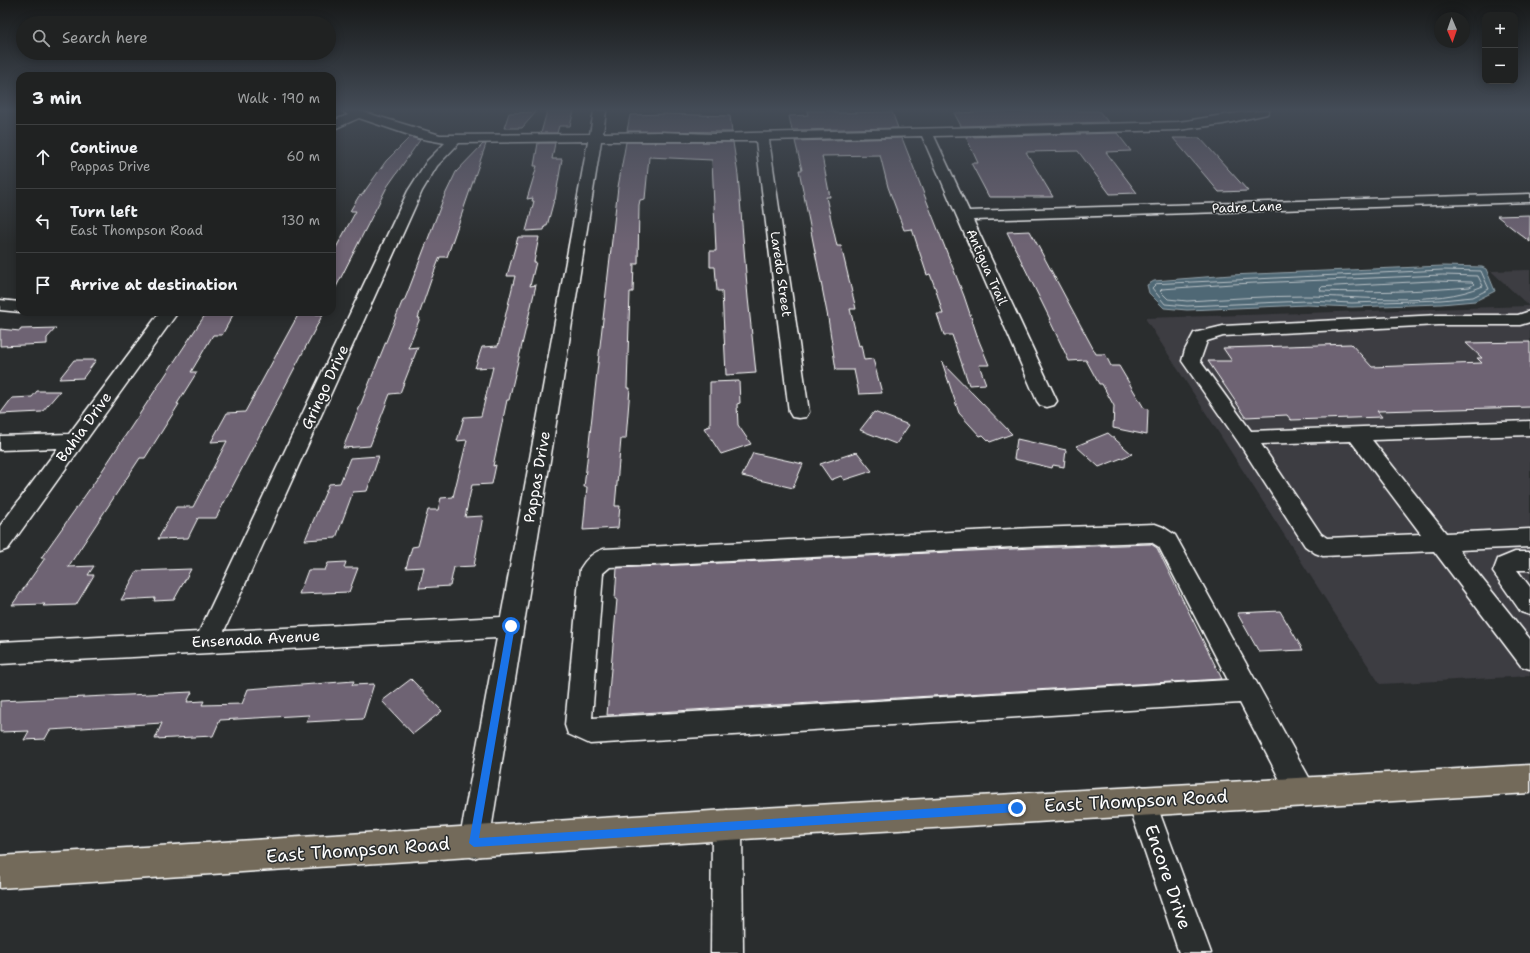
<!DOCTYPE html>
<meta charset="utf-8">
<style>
:root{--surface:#202222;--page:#2d2f2f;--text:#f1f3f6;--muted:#a2a4a5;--line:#3d3f40}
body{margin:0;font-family:"Shantell Sans",sans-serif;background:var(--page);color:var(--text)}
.controls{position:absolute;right:12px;top:12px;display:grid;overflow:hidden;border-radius:8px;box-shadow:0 2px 10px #0003}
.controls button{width:36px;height:36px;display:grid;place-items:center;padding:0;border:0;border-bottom:1px solid var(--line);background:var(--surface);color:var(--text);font:20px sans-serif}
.compass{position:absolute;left:1434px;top:12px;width:36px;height:36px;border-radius:50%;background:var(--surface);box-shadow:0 2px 10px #0003;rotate:178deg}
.stop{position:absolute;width:12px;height:12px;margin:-9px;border:3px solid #1a73e8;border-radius:50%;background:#fff}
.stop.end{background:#1a73e8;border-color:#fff;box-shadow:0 1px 4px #0008}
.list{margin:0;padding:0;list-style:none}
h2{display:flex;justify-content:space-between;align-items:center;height:52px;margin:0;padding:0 16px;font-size:17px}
h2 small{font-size:13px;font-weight:400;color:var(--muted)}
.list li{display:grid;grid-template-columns:26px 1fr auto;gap:12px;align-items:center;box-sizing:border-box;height:64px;padding:0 16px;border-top:1px solid var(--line)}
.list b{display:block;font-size:15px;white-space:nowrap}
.list p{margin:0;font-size:13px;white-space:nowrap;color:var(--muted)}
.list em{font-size:13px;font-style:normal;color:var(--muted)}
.icon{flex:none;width:22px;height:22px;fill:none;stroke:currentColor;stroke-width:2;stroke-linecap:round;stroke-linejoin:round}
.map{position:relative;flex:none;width:1530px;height:953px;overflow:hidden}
.search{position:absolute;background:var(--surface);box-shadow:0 2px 10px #0003;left:16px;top:16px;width:320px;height:44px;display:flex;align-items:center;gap:10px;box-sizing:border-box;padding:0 14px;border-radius:22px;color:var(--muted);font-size:15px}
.panel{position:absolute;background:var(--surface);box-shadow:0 2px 10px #0003;left:16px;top:72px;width:320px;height:244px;border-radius:12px}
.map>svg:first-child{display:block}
.built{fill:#3e3d43}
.water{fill:#4f6774;stroke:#95a4ac}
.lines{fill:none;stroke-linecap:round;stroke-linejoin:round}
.shore{stroke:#b9c2c7;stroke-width:1}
.building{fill:#6e6373;stroke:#fff}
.minor-casing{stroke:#fff;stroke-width:3}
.major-casing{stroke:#fff;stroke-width:3}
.minor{fill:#2a2d2e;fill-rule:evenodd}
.major{fill:#736b5a;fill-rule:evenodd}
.route{fill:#1a73e8}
.labels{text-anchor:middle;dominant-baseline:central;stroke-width:3;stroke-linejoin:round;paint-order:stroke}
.far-street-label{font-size:13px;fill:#fff;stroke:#2a2d2e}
.street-label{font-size:15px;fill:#fff;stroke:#2a2d2e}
.near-street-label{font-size:18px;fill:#fff;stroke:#2a2d2e}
</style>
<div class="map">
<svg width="1530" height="953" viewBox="0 0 1530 953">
<rect width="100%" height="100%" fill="#2a2d2e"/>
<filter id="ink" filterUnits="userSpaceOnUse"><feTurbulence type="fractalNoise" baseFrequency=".025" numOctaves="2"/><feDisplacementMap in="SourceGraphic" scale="8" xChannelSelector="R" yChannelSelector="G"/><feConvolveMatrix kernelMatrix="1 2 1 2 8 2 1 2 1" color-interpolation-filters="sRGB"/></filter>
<g filter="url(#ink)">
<polygon class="built" points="1530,270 1530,676 1380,684 1145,318 1529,306 1491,271"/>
<polygon class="water" points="1443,266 1482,267 1486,269 1495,291 1475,301 1441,304 1352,307 1307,305 1187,310 1164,308 1149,293 1147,285 1154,281 1231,275"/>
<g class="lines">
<g class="shore">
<polygon points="1443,270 1481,271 1489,289 1473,297 1441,300 1352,303 1307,301 1187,306 1165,304 1152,288 1156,284"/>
<path d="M1443 275 1478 276 1483 286C1436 307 1357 296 1305 296 1266 296 1226 299 1187 301L1168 299 1160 291 1162 289 1232 284Z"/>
<path d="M1432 281 1472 282 1474 284 1470 287C1420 291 1371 293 1321 291L1320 289 1322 287Z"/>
</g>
</g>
<g class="building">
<polygon points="547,111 574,111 570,126 559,126 557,133 541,133"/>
<polygon points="807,111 834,111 835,113 892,112 898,128 792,130 789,116 808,115"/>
<polygon points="1007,111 1099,111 1108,122 961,126 954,113"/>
<polygon points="536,112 522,128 504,128 509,113"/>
<polygon points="665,114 730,116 732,132 627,131 630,115"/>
<polygon points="1117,133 1131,151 1106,152 1137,193 1110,194 1078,151 1026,152 1053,197 989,197 971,163 978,163 966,137"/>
<polygon points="410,137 420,140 387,187 332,295 332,255 356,211 350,211 359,196 362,195 386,161"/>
<polygon points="902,138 964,296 979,341 989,365 979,365 986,384 969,385 952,335 944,335 937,314 943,314 936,290 930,274 927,275 912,229 904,230 888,187 880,155 822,156 830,197 826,197 837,246 841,246 856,309 850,309 859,346 861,345 864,360 873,359 882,393 859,394 854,370 836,370 828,318 799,170 802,170 795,141"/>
<polygon points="1173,138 1200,138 1248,191 1219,192"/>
<polygon points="626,142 733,142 738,175 748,298 756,373 726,375 722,291 717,291 715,267 710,267 710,251 716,251 712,160 649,157 645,199 640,200 639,205 638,264 634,264 633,292 630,292 627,388 630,388 626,439 621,439 615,506 620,506 618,528 583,530 587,487 584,487 618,187"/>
<polygon points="538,143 555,143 552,159 562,159 555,200 554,200 547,226 545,226 544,230 526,231 534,201 532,201 533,198 527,199 537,166 534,166"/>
<polygon points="483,144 486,144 447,257 440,257 431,280 418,318 420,318 408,348 418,347 400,393 390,394 370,446 343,448 402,302 404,301 407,294 444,197 456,172"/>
<polygon points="1530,215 1530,242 1497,216"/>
<polygon points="1030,231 1096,354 1105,354 1111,366 1119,366 1144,408 1148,409 1147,435 1113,428 1114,406 1102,384 1099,384 1086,360 1069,361 1049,319 1050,319 1007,232"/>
<polygon points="518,237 539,237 534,262 536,262 530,286 536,285 509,400 507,400 493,466 496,465 492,484 472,485 465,517 483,516 474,566 454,567 450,586 419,588 424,567 406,568 412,547 418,546 428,510 438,510 441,498 453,497 467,440 457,441 464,417 481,416 493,367 475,368 482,347 498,346 515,276 507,276"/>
<polygon points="234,313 222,335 213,335 191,372 197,372 177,404 179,404 145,458 140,458 68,567 94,566 88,575 94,575 76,605 43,606 45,604 12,605 45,558 41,558 96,480 205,315"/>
<polygon points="323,314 216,518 198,518 188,538 158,539 176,507 193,507 227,441 211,442 227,413 245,412 298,315"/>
<polygon points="56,328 47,338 47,344 0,346 0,329 20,331 21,329"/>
<polygon points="1530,342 1530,407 1377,411 1382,417 1291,420 1287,415 1246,417 1208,361 1232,361 1223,348 1351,344 1372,367 1482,363 1477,358 1482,358 1466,343"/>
<polygon points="74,360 96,360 83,378 59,379"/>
<polygon points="942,362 1012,434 990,442 983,435 980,436 959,413"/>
<polygon points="739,381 740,403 737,404 738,425 751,444 721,454 704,428 710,426 710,382"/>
<polygon points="37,391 60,391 42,412 0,414 12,398 32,397"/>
<polygon points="874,412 909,425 896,444 860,430"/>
<polygon points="1108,433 1132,454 1099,467 1076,446"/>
<polygon points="1017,439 1066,450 1064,467 1053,465 1052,468 1014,459"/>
<polygon points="857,452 872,471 844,480 841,476 831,480 820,464"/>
<polygon points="753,453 803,464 793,488 742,476"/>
<polygon points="379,456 367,491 353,492 336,538 305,540 329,484 340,483 350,458"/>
<polygon points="1151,544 1157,548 1222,679 607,715 617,599 615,599 617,568 1033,548"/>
<polygon points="346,562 344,568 358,568 349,592 299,594 308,570 325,570 328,563"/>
<polygon points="191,569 174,600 154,601 155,598 121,600 137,571"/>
<polygon points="1280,611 1303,650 1259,652 1237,613"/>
<polygon points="411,679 442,711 413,734 382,701"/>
<polygon points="354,681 352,685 374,684 363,719 306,722 309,715 220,720 213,736 155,739 162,723 50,730 45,739 24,740 29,731 0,732 0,701 192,692 187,702 204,701 202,705 242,704 248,689"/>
</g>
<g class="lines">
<g class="minor-casing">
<g id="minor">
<path d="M343 111H360L440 135 590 134 594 111H606L603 133 659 132 714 134 1178 122C1208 118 1239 111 1269 111L1267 114 1223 124 1178 130 934 136 969 211 1530 194V202L973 220 1057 401 1054 405 1047 407 1040 405 1037 401 922 136 769 140 809 412 806 417 799 418 792 417 789 412 756 141H601L489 843 485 854 474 858 463 854 459 843 497 638 0 664V642L199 632 408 191 427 161 445 143 418 138 359 118 332 130V121L348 115ZM588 141 501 617 224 631 422 191 437 166 459 143Z"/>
<polygon points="0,300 20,302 20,312 0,310"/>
<path d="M1530 311V322L1520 325H1439L1223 336 1207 341 1200 361 1251 431 1530 421V435L1372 440 1446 533 1530 529V547L1459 550 1530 639V669L1521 666 1434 551 1323 556 1315 553 1305 546 1239 443 1182 361 1185 350 1194 333 1223 326 1439 315H1518ZM1351 441 1421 534 1327 538 1321 534 1261 444Z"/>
<polygon points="160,312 178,312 8,549 0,552 0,526 58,448 0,450 0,436 69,434"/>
<path d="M1155 524 1163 527 1175 535 1311 781 1315 791 1311 801 1301 805 1291 801 1240 703 590 744 568 734 565 725 580 569C586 559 593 552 604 549L1033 528ZM1151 542 1159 547 1228 680 592 718 603 573 610 567 1033 546Z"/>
<polygon points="1515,552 1530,552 1530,570 1517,570 1530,587 1530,615 1521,612 1493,572 1498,559"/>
<polygon points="1141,786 1151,790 1155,800 1211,953 1179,953 1127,800 1131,790"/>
<polygon points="727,810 737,815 742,825 743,953 711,953 712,825 717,815"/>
</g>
</g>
<g class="major-casing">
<polygon id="major" points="1530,765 1530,793 727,840 0,888 0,856 727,810"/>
</g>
<use href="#minor" class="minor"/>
<use href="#major" class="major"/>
</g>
</g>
<linearGradient id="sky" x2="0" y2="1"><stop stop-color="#171919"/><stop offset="0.45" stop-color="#444c57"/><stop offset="1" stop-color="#444c57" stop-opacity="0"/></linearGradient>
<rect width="1530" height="244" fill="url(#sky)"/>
<polygon class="route" points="511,623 515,626 479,838 1017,803 1021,808 1017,812 474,847 469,843 507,626"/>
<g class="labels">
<g class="far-street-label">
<text transform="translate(1247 207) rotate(-2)">Padre Lane</text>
<text transform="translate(987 267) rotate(66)">Antigua Trail</text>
<text transform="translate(781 274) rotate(82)">Laredo Street</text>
</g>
<g class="street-label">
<text transform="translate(325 387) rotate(-65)">Gringo Drive</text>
<text transform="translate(84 427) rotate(-54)">Bahia Drive</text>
<text transform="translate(537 477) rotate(-80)">Pappas Drive</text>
<text transform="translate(256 639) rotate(-3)">Ensenada Avenue</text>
</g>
<g class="near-street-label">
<text transform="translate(1136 801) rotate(-3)">East Thompson Road</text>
<text transform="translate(358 850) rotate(-4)">East Thompson Road</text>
<text transform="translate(1168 877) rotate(71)">Encore Drive</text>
</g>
</g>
</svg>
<div class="controls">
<button>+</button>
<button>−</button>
</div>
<svg class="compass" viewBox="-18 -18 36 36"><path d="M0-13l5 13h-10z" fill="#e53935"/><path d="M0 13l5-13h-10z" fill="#a2a4a5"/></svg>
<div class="stop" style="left:511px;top:626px"></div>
<div class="stop end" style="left:1017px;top:808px"></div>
<div class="search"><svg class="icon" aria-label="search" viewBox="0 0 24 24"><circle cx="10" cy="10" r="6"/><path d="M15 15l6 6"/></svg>Search here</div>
<section class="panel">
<h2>3 min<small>Walk · 190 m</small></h2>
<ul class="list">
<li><svg class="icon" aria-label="ahead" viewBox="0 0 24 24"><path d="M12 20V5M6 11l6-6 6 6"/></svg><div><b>Continue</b><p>Pappas Drive</p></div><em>60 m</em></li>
<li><svg class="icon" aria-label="left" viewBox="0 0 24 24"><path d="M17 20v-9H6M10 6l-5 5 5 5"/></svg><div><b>Turn left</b><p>East Thompson Road</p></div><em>130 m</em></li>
<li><svg class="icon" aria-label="arrive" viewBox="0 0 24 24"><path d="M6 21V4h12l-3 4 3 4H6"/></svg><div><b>Arrive at destination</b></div></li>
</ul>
</section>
</div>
